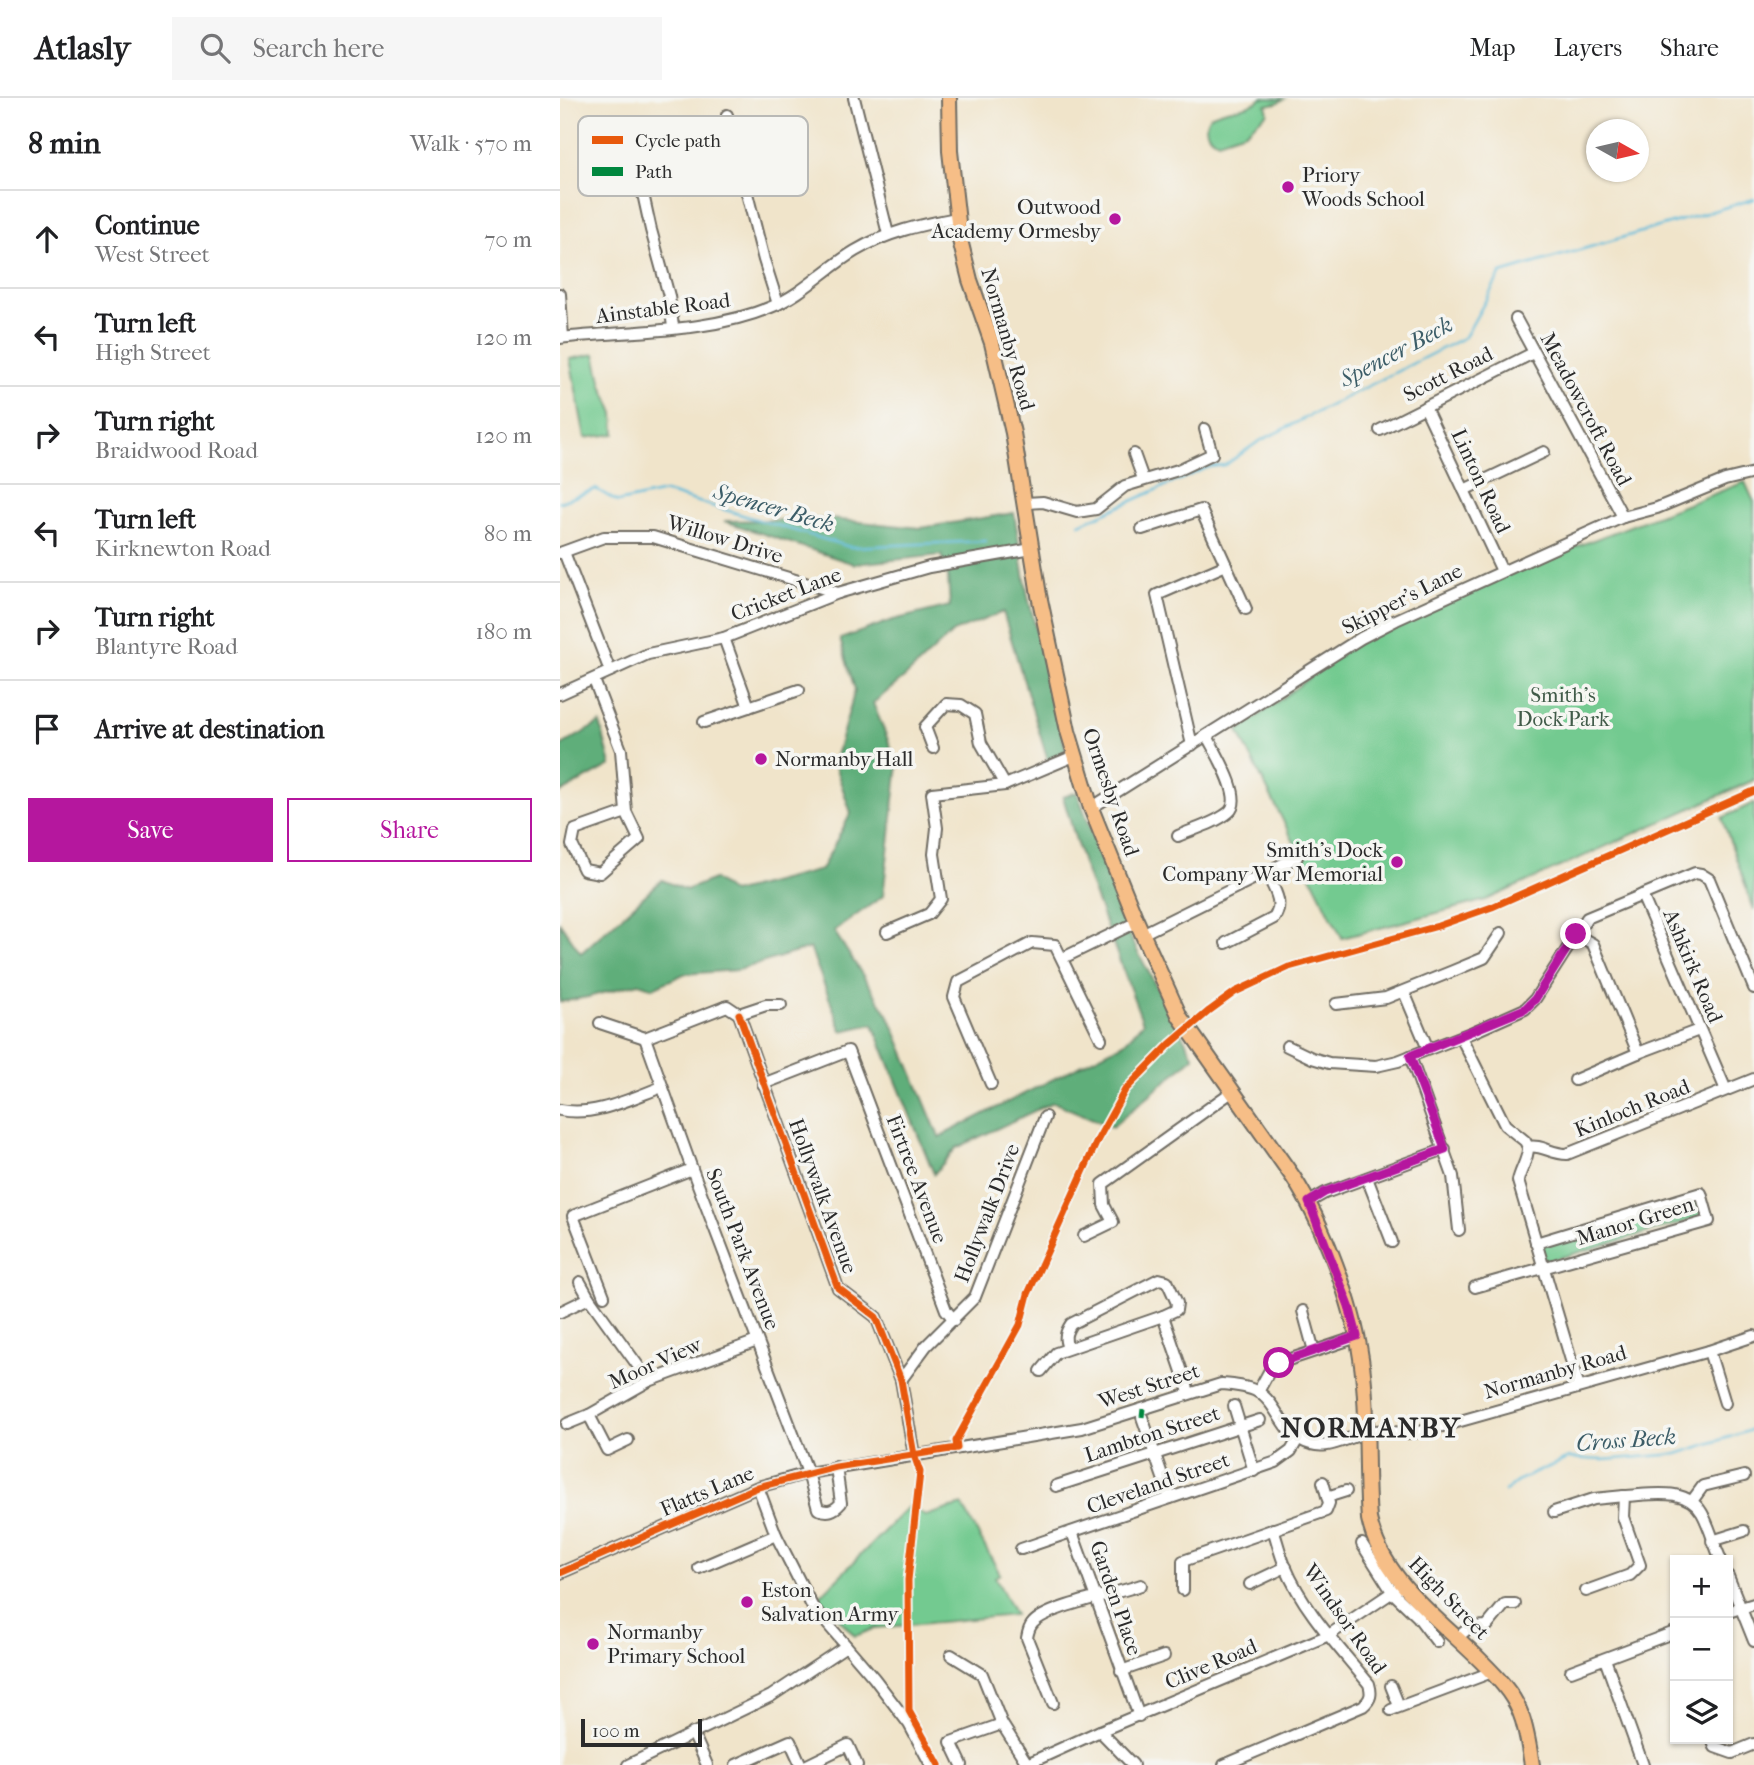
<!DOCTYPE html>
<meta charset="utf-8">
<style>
:root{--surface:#fff;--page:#f6f6f6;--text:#202124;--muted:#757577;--line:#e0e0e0;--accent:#b5179e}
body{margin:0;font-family:"IM FELL French Canon",serif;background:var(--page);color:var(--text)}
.controls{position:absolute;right:21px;bottom:21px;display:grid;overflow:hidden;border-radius:0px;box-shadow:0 2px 5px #0004}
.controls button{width:63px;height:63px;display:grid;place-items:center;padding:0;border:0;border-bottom:2px solid var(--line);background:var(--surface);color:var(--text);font:35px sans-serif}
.compass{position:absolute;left:1026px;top:21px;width:63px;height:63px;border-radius:50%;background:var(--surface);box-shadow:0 2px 5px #0004;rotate:98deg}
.scale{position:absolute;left:21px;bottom:18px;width:121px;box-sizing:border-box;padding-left:7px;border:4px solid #2b2b2b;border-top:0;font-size:19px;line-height:24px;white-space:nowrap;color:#2b2b2b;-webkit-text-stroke:5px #f6f6f2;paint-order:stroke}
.stop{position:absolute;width:21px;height:21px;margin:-16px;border:5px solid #b5179e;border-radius:50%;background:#fff}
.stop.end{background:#b5179e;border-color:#fff;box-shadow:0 2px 7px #0008}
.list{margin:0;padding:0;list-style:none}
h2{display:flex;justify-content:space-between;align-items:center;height:91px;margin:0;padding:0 28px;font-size:30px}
h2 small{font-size:23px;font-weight:400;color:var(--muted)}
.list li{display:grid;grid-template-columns:46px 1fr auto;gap:21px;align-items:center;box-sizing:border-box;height:98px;padding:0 28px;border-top:2px solid var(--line)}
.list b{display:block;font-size:26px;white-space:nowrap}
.list p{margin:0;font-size:23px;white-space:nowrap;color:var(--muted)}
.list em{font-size:23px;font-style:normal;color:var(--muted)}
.actions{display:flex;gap:14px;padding:21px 28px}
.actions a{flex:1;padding:16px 0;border:2px solid var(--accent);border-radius:0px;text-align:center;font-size:24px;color:var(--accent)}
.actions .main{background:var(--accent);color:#fff}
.icon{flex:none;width:38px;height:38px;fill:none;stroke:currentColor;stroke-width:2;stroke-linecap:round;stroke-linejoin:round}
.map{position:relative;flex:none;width:1194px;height:1667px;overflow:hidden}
header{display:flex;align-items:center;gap:42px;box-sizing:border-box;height:98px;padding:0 35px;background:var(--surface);border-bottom:2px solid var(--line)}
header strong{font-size:33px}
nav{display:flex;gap:38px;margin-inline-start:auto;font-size:24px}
.search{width:490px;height:63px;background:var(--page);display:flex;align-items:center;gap:18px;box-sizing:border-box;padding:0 24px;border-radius:0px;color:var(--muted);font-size:26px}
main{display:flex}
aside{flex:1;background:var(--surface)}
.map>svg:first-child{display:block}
.green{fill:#73ca90;stroke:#4f7a5e;stroke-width:2}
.forest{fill:#5eae7a;stroke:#446c52;stroke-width:2}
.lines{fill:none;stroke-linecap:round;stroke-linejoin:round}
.stream{stroke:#5bbad9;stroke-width:2.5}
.minor-casing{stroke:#706c63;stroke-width:14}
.major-casing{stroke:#706c63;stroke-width:18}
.minor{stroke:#fff;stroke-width:10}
.major{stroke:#f6be87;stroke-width:14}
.quiet{stroke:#00873e;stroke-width:5;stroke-dasharray:10 5;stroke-linecap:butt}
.cycleway-casing{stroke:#f6f6f2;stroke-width:11}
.cycleway{stroke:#e8590c;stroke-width:7}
.route{stroke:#b5179e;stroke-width:9}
.poi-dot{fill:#b5179e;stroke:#f6f6f2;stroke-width:2.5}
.labels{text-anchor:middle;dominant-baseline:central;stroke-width:7;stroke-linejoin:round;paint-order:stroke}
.poi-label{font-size:21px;fill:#2b2b2b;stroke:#f6f6f2;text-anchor:start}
.street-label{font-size:21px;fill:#2b2b2b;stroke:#f6f6f2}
.park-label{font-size:21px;fill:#415b49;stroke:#f6f6f2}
.water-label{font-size:23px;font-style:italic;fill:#3c5d68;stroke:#f6f6f2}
.district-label{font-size:28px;font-weight:bold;letter-spacing:2px;fill:#2b2b2b;stroke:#f6f6f2}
.key{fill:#f6f6f2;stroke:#b9b9b6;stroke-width:2}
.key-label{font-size:19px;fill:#2b2b2b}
</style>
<header>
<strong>Atlasly</strong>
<div class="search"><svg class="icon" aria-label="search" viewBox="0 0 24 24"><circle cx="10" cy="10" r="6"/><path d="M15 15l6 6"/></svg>Search here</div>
<nav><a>Map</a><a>Layers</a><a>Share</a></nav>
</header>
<main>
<aside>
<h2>8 min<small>Walk · 570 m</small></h2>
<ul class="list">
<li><svg class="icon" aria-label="ahead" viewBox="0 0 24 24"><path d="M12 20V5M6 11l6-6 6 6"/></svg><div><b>Continue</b><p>West Street</p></div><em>70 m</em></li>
<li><svg class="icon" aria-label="left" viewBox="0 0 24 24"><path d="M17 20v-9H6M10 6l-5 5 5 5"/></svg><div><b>Turn left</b><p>High Street</p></div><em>120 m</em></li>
<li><svg class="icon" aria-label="right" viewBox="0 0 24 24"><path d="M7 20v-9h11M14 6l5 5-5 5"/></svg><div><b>Turn right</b><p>Braidwood Road</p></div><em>120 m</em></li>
<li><svg class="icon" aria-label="left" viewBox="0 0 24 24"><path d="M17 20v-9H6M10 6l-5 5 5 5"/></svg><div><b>Turn left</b><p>Kirknewton Road</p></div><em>80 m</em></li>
<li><svg class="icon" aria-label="right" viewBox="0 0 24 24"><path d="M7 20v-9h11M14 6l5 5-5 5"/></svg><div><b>Turn right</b><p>Blantyre Road</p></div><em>180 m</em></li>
<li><svg class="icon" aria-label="arrive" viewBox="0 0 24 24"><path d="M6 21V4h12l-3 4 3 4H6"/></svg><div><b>Arrive at destination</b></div></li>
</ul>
<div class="actions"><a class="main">Save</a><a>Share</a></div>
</aside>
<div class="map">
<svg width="1194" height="1667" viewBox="0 0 1194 1667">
<rect width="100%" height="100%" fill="#f6f6f2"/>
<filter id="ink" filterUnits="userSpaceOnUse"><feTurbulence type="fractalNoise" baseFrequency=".0143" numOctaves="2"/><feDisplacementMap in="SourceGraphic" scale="14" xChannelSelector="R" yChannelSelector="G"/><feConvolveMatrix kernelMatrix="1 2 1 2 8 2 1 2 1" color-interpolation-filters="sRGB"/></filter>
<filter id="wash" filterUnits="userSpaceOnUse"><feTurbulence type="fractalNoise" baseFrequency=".00686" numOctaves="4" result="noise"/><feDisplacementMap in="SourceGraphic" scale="28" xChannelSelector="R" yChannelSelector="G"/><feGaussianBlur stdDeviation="1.57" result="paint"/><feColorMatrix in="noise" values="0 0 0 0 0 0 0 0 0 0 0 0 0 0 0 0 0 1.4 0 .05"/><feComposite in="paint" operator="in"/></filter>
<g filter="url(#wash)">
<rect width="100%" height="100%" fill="#f0e4ca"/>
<g class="green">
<path d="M702 0 724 1 717 5 706 7 708 15 685 34 658 43C647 39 643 30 649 19 665 8 687 13 702 0Z"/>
<polygon points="35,256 42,287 54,315 55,336 25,340 10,261"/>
<polygon points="1185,384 1194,404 1194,682 926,802 782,840 678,633 796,545 950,474"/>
<polygon points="1194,705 1194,812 1162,720"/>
<polygon points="1138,1099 1142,1119 985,1164 978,1147"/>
<polygon points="402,1407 440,1476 435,1479 455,1517 316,1530 295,1538 259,1499 349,1408 365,1418"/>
</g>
<g class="forest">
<polygon points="454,415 468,499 506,652 488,663 443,514 393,534 345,579 313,605 338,667 323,798 274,833 329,918 379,1039 564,945 583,925 523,766 503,699 517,694 573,845 634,959 552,1029 493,1004 396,1050 374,1076 313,926 282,933 250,850 178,872 124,876 93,890 79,885 28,899 0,904 0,825 21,855 102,782 126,792 154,781 172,795 261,772 291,715 274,665 295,592 280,541 333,522 390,508 388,479 382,457 294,466 164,423 270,421 361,430"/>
<polygon points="40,625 51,667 0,695 0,648"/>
</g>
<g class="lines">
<g class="stream">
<polyline points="0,404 36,391 58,404 105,394 290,449 426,443"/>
<polyline points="520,426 648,369 665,367 698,344 905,239 941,175 1194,101"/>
<polyline points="945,1393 961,1381 1009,1360 1043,1362 1117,1356 1194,1331"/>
</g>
</g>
</g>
<g filter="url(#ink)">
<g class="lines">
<g class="minor-casing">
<g id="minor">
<polyline points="294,0 328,136"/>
<polyline points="167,17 204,162 218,206"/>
<polyline points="79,76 103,71 98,48 74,55 91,132 109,198 113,229"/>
<polyline points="0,196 3,239"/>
<polyline points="956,221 1063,419"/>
<path d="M0 240C69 232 146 236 211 209 243 196 265 171 295 153 327 134 360 127 396 120"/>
<polyline points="865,309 942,473"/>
<polyline points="820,332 973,255"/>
<polyline points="574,356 583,381"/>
<polyline points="904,392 984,354"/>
<polyline points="466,405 483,404 517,414 536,411 565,388 618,372 652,356 645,331"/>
<polyline points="582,431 641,412 686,511"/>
<polyline points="4,454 50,573"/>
<polyline points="0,455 44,439 93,439 278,495"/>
<polyline points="164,540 189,609"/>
<polyline points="34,582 61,652 66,714 15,732 12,747 24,772 40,775 79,741 66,714"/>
<polyline points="0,596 88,556 164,540 278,495 369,469 472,451"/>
<polyline points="144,624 239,592"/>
<polyline points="632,647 597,497 666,467"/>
<polyline points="373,650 365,629 386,606 401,607 415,616 421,645 445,687"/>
<polyline points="531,710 801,540 836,522 1063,419 1097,410 1165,382 1194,375"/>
<path d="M618 738C634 731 656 725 669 714 685 700 655 654 647 638"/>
<polyline points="1082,797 1166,992"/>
<polyline points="327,834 369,816 381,801 374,756 377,730 372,695 445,687 514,658"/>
<polyline points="582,836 737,759"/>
<polyline points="1015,836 1033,846 1078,955"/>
<path d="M666 845 714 820C725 804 713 790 706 774"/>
<polyline points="503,860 577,824"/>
<polyline points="844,894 868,951"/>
<polyline points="776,906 826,900 893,873 924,860 941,835"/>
<polyline points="179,916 278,1190 316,1219 341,1282 354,1357"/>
<polyline points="40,925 85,940 167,908 179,916 206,907 221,907"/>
<path d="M901 939 945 1027 965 1043 968 1049C981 1046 991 1056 1007 1056L1194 981"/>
<path d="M85 940 132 1071 248 1375 258 1411C268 1415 274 1413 281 1405L276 1369"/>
<polyline points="727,948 752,960 769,965 816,968 838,963 913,934 965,911 975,901 1027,820 1135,775 1141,776 1149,781 1194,890"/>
<polyline points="850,958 893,1078 899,1132"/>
<polyline points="1015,982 1078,955 1139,932"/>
<polyline points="203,986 288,953 386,1212 394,1222"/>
<polyline points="431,986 394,899 398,884 472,845 495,847 541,941"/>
<path d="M0 1012C35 1019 69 1001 102 989"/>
<path d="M968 1049C969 1060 960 1072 958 1083L1019 1289"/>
<polyline points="807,1080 832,1144"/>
<polyline points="749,1104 765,1095 885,1051"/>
<polyline points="524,1138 553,1124 544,1107 543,1086 673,993"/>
<polyline points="20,1184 29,1200"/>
<polyline points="915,1189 1149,1123 1141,1095 976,1145"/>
<polyline points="44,1198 13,1118 132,1071"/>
<polyline points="743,1213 754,1253"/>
<polyline points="0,1214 29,1200 89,1283"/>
<polyline points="603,1218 629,1294"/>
<polyline points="1149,1253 1165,1305"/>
<path d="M481 1273 496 1255 603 1218 616 1212 617 1205 607 1183 599 1181 511 1226C505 1235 504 1241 508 1250"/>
<polyline points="341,1282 366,1248 415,1199 485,1019"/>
<polyline points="698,1294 710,1272 716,1266 797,1239"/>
<polyline points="674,1308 694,1373"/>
<polyline points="582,1319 610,1400"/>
<polyline points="7,1326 29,1317"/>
<polyline points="68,1342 47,1352 29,1317 89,1283 197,1243"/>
<polyline points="496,1388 700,1322"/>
<polyline points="198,1389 216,1437 252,1508 314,1580 349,1626 371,1667"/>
<polyline points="767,1399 786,1393"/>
<polyline points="1132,1403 1143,1388 1184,1378"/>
<polyline points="994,1414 1034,1401 1064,1398"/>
<polyline points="512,1434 579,1618"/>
<polyline points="1152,1443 1184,1433"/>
<polyline points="802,1446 833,1495 858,1519 877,1544"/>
<polyline points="461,1451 716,1364 731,1353 738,1341"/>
<polyline points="139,1470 216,1437"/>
<path d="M0 1475 198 1389 248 1375 522 1330 661 1286C673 1287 687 1288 698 1294 717 1305 721 1332 741 1342 767 1357 788 1337 814 1333 825 1332 836 1335 847 1335 858 1335 869 1332 879 1329L1149 1253 1194 1238"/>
<polyline points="1168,1478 1194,1543"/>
<polyline points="690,1486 726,1469"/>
<polyline points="623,1492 623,1463 766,1413 769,1405 763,1384"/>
<path d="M1026 1493 1070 1477 1080 1467 1063 1419 1064 1398C1091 1397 1126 1388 1142 1415 1150 1429 1154 1447 1161 1462"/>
<polyline points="1168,1514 1194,1506"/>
<polyline points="897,1540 910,1529 927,1528 945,1506 955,1506"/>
<polyline points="391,1557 422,1576 442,1626 468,1667"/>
<polyline points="1045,1561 1083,1667"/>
<polyline points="561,1573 604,1558"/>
<polyline points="1011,1573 1115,1534"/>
<polyline points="831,1588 839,1608"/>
<path d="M493 1605 467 1540C468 1534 469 1529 473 1525 488 1508 556 1496 581 1487"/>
<polyline points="831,1612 932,1574"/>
<polyline points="540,1633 573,1667"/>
<polyline points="133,1635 147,1667"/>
<polyline points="1152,1641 1155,1649 1172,1655 1194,1646"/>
<polyline points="467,1666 540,1633 769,1537 843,1487"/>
<polyline points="68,1667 211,1598 286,1548"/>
<polyline points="176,1667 230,1643 241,1667"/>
<polyline points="247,1667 288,1647 297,1667"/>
<polyline points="402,1667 391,1644 442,1626"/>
<path d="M664 1667 803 1608C811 1601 812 1596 809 1586 779 1549 743 1512 725 1468 720 1456 717 1443 713 1431"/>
</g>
</g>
<g class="major-casing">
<path id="major" d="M389 0 390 53 400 142 410 182 432 245 453 335 479 497 508 633 531 710 577 824 620 919 733 1079C763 1125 793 1205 801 1260 809 1313 805 1368 809 1421 822 1482 879 1521 921 1563 936 1578 952 1594 960 1614 967 1631 969 1650 972 1667"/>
</g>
<use href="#minor" class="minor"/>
<use href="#major" class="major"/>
<polyline class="quiet" points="582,1319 583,1311"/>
<g class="cycleway-casing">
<g id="cycleway">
<polyline points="179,916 278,1190 316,1219 341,1282 354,1357 360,1374 348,1482 349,1613 379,1667"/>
<polyline points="0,1475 198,1389 276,1369 397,1350 396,1343 460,1227 468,1196 538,1041 565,992 610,946 649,913 675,894 729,869 878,828 932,809 1194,693"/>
</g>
</g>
<use href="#cycleway" class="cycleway"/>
</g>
</g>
<g class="lines" filter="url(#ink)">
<polyline class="route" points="719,1265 797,1238 789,1208 749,1104 765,1094 885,1051 850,958 965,911 975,901 1016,836"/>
</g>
<g class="poi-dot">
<circle cx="728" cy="89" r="7"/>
<circle cx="555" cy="121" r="7"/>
<circle cx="201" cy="661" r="7"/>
<circle cx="837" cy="764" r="7"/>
<circle cx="187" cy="1504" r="7"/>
<circle cx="33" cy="1546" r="7"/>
</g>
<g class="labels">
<g class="poi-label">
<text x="742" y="77">Priory<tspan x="742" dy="24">Woods School</tspan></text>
<text x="541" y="109" text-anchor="end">Outwood<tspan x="541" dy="24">Academy Ormesby</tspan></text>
<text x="215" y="661">Normanby Hall</text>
<text x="823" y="752" text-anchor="end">Smith's Dock<tspan x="823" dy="24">Company War Memorial</tspan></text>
<text x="201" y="1492">Eston<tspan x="201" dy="24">Salvation Army</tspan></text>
<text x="47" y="1534">Normanby<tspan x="47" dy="24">Primary School</tspan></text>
</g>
<g class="street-label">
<text transform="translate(103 210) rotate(-7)">Ainstable Road</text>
<text transform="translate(448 241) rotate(74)">Normanby Road</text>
<text transform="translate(888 276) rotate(-27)">Scott Road</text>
<text transform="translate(1026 311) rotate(62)">Meadowcroft Road</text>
<text transform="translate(921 383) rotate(65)">Linton Road</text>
<text transform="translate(165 441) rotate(17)">Willow Drive</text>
<text transform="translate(226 496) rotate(-21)">Cricket Lane</text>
<text transform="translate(842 501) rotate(-27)">Skipper's Lane</text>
<text transform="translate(551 694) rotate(71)">Ormesby Road</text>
<text transform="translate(1133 868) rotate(67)">Ashkirk Road</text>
<text transform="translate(1072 1010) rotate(-22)">Kinloch Road</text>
<text transform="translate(357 1081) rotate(69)">Firtree Avenue</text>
<text transform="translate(263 1098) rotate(70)">Hollywalk Avenue</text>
<text transform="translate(427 1115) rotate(-69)">Hollywalk Drive</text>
<text transform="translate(1075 1123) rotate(-17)">Manor Green</text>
<text transform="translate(183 1151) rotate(69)">South Park Avenue</text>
<text transform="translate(95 1265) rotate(-24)">Moor View</text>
<text transform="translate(995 1274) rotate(-16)">Normanby Road</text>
<text transform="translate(589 1288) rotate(-18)">West Street</text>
<text transform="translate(592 1336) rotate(-18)">Lambton Street</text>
<text transform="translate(598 1385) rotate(-19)">Cleveland Street</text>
<text transform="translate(147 1393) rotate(-23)">Flatts Lane</text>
<text transform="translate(556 1500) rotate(71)">Garden Place</text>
<text transform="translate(889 1500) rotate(46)">High Street</text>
<text transform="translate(785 1521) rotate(55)">Windsor Road</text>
<text transform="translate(651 1566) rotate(-23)">Clive Road</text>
</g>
<g class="park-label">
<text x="1003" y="597">Smith's<tspan x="1003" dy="24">Dock Park</tspan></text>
</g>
<g class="water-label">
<text transform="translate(836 254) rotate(-28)">Spencer Beck</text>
<text transform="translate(214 410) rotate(16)">Spencer Beck</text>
<text transform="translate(1066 1342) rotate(-4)">Cross Beck</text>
</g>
<g class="district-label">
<text x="811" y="1329">NORMANBY</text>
</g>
</g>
<rect x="18" y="18" width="230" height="80" rx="10" class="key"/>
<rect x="32" y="38" width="31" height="8" fill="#e8590c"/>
<rect x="32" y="69" width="31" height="9" fill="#00873e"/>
<g class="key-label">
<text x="75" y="49">Cycle path</text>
<text x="75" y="80">Path</text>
</g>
</svg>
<div class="controls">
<button>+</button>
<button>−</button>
<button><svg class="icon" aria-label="layers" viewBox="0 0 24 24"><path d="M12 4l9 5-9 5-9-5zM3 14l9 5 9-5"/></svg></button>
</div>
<svg class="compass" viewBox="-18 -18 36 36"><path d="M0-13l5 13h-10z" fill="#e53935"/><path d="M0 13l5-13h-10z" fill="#757577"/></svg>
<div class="scale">100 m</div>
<div class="stop" style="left:719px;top:1265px"></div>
<div class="stop end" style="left:1016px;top:836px"></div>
</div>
</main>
